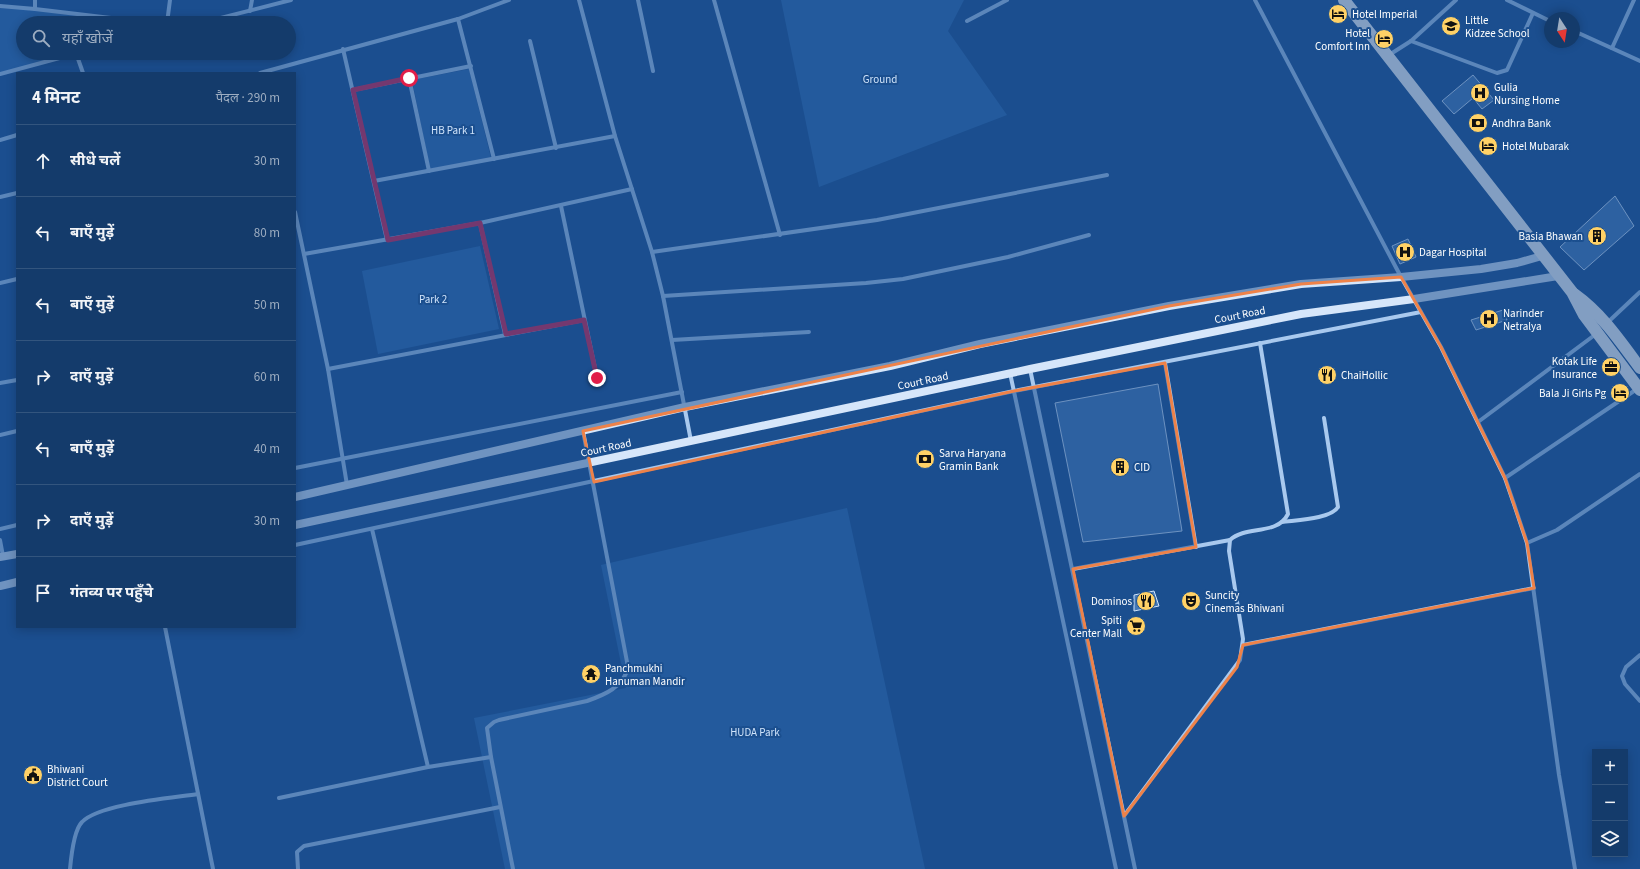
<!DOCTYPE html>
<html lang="hi">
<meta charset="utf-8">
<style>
:root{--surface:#143b6b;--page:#214673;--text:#f1f3f6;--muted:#9dadc1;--line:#33557e}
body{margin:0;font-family:"Source Sans 3","Noto Sans Devanagari",sans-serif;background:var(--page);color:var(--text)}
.controls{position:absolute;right:12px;bottom:12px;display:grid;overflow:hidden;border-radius:0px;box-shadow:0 2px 10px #0003}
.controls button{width:36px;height:36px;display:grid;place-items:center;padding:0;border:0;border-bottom:1px solid var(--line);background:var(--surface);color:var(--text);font:20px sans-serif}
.compass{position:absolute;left:1544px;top:12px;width:36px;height:36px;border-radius:50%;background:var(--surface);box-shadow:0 2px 10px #0003;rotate:168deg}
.stop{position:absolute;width:12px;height:12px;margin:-9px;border:3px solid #e11d48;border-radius:50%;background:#fff}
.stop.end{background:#e11d48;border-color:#fff;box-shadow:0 1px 4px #0008}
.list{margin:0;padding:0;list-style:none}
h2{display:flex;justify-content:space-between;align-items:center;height:52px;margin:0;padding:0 16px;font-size:17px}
h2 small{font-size:13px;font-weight:400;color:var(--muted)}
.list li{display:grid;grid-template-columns:26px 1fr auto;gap:12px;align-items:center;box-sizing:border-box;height:72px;padding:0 16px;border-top:1px solid var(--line)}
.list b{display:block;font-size:15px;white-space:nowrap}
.list em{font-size:13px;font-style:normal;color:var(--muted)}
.icon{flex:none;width:22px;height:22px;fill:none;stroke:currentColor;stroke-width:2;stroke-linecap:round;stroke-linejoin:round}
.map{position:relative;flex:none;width:1640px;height:869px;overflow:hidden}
.search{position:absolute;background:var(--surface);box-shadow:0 2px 10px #0003;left:16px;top:16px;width:280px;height:44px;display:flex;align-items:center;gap:10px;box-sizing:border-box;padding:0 14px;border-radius:22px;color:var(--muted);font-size:15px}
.panel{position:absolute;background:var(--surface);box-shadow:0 2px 10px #0003;left:16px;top:72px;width:280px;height:556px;border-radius:0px}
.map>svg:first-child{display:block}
.green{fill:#2e69ad}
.building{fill:#4478b7;stroke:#cfe3fa}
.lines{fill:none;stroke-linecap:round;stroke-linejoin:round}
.street{stroke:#a9c9ee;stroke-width:4}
.secondary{stroke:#d6e6fa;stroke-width:8}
.highway{stroke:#fff;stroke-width:12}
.route{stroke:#e11d48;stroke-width:5}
.marked{fill:none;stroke:#ee8249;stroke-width:3;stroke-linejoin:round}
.labels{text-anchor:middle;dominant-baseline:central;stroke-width:4;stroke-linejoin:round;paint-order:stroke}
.poi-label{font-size:11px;fill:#fff;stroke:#1b4f8f;text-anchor:start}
.park-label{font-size:11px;fill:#cfe3fa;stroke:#1b4f8f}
.street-label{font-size:11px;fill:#fff;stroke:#1b4f8f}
</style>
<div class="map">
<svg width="1640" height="869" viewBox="0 0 1640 869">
<rect width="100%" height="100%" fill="#1b4f8f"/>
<g class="green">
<polygon points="781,0 964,0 948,31 1007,115 819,187"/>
<polygon points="0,5 153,23 23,23 23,53 84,53 0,75"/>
<polygon points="469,69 491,158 430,169 412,80"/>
<polygon points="480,246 499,329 378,354 362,271"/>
<polygon points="847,508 925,869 505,869 474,718 626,688 601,565"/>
</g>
<g class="building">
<polygon points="1473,75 1494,100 1482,109 1473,98 1454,114 1442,101"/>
<polygon points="1615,196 1634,226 1584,270 1560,247"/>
<polygon points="1408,239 1416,257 1400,264 1392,246"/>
<polygon points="1503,310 1507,320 1476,330 1471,320"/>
<polygon points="1158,384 1182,531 1083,542 1055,403"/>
<polygon points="1154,591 1159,606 1134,611 1134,595"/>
</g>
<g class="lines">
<g class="street">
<polyline points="579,0 615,136 652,252 663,296 691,441"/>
<polyline points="638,0 653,71"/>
<polyline points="714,0 780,235"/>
<polyline points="1255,0 1401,277 1441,347 1505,478 1514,504 1527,543 1559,775 1575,869"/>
<polyline points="1507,0 1550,21"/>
<polyline points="0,6 35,9 153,23"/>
<polyline points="35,9 35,0"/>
<polyline points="250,11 252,0"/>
<polyline points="458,19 494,159"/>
<polyline points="967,21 1007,0"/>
<polyline points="167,23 170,0"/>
<polyline points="201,23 291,0"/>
<polyline points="1574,31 1640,61"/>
<polyline points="530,41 556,148"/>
<polyline points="1411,41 1497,73 1507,70 1533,13"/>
<polyline points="1612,48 1634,0"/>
<polyline points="343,49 387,240"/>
<polyline points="76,53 83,73"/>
<polyline points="1389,55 1411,41 1456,0"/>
<polyline points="260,73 458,19 509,0"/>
<polyline points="0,74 78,53"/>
<polyline points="409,78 429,171"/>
<polyline points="353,90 471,66"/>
<polyline points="0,140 17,135"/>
<polyline points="374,181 615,136"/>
<polyline points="0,197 17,193"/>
<polyline points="561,206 597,378"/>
<polyline points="295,212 328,369 347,485"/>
<polyline points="480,223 505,334"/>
<polyline points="652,252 877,220 1107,175"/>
<polyline points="304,254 480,223 632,189"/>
<polyline points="0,283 17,279"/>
<polyline points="663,296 866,283 903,279 1008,257 1089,235"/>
<polyline points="1607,323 1640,292"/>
<polyline points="672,340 809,332"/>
<polyline points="1165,363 1196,547"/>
<polyline points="328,369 584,320"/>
<polyline points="1030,369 1135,869"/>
<polyline points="1010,373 1116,869"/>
<polyline points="0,383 17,380"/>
<polyline points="1478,422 1596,334"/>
<polyline points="0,435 17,431"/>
<polyline points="295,468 682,392"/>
<polyline points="1505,478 1637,389"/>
<path d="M1282 522C1296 520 1331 519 1338 507L1324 418"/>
<polyline points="0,529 17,525"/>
<polyline points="372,529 428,767"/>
<polyline points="0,540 3,556"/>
<polyline points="1527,543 1557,530 1640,474"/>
<polyline points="295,545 1014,391 1421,312"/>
<polyline points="1073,569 1230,540"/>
<polyline points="165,627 213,869"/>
<polyline points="1243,645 1534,588"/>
<polyline points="1640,655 1626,667 1622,676 1625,684 1640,701"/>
<polyline points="279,798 428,767 491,757"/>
<path d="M1124 816 1240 660 1243 639 1229 551 1230 540C1246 525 1277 536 1288 514L1260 343"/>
<path d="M70 869C71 858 74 830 82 822 99 804 172 798 198 794"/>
<polyline points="298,869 297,852 304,846 500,807"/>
<path d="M513 869 491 757 487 728 494 722 499 720 587 701C604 695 624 687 628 667L583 431"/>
</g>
<g class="secondary">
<polyline points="295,497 685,407 890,366 980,344 1169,306 1301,284 1401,277 1481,269 1517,263 1542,256"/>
<polyline points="295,525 1030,369 1301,314 1414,299 1558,276"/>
<polyline points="0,557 17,554"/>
<polyline points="0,586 17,582"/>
</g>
<g class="highway">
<polyline points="1344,0 1572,292 1584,315 1640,390"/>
<path d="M1574 294C1602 314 1620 341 1640 368"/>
</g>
</g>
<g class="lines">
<polyline class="route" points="409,78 353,90 388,240 480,223 506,334 584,320 597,378"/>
</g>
<path d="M0 0H1640V869H0ZM1401 277 1441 347 1505 478 1527 543 1534 588 1243 645 1237 667 1124 816 1073 569 1196 547 1165 363 1014 391 594 482 583 431 1169 306 1301 284Z" fill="#1b4f8f" fill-opacity=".55" fill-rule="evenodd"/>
<path class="marked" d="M1401 277 1441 347 1505 478 1527 543 1534 588 1243 645 1237 667 1124 816 1073 569 1196 547 1165 363 1014 391 594 482 583 431 1169 306 1301 284Z"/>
<defs>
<g id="hotel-disc" transform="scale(1)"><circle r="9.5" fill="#ffd166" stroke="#1b4f8f"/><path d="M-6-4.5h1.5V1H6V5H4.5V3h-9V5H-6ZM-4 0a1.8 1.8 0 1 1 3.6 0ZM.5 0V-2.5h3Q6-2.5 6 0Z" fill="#111"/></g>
<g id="school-disc" transform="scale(1)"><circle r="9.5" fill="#ffd166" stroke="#1b4f8f"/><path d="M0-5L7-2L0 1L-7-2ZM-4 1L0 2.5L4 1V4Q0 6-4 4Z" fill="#111"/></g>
<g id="hospital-disc" transform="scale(1)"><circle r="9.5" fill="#ffd166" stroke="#1b4f8f"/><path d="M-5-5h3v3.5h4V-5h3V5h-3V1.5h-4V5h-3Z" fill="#111"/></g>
<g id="bank-disc" transform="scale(1)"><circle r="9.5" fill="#ffd166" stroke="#1b4f8f"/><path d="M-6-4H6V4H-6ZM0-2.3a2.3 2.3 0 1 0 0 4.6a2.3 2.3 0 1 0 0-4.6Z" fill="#111"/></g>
<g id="building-disc" transform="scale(1)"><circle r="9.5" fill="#ffd166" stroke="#1b4f8f"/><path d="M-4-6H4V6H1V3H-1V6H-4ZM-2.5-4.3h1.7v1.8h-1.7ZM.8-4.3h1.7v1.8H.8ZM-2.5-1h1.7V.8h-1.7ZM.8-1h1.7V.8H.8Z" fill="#111"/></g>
<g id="office-disc" transform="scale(1)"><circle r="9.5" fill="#ffd166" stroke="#1b4f8f"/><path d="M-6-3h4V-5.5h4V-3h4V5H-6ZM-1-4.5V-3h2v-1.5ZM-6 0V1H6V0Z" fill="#111"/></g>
<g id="restaurant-disc" transform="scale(1)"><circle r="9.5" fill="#ffd166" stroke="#1b4f8f"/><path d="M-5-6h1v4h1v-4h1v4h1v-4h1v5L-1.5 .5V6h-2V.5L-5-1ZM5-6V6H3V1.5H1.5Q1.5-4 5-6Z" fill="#111"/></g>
<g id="theatre-disc" transform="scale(1)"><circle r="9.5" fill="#ffd166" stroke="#1b4f8f"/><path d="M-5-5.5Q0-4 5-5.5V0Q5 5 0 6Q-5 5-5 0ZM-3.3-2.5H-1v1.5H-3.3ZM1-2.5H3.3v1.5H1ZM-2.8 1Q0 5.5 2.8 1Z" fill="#111"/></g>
<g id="supermarket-disc" transform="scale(1)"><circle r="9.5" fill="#ffd166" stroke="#1b4f8f"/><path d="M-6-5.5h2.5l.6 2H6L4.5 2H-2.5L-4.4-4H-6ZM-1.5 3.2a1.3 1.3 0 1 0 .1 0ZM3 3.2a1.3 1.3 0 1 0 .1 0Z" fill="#111"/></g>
<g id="temple-disc" transform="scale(1)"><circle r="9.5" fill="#ffd166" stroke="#1b4f8f"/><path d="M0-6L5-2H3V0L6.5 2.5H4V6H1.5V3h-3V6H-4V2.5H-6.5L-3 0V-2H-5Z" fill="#111"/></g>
<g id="civic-disc" transform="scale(1)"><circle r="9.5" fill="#ffd166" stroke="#1b4f8f"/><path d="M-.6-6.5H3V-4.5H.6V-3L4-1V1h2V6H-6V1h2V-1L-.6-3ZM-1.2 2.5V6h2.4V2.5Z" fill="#111"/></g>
</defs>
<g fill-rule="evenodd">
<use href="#hotel-disc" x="1338" y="14"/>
<use href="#school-disc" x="1451" y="26"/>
<use href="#hotel-disc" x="1384" y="39"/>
<use href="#hospital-disc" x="1480" y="93"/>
<use href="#bank-disc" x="1478" y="123"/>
<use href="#hotel-disc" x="1488" y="146"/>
<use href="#building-disc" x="1597" y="236"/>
<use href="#hospital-disc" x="1405" y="252"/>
<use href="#hospital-disc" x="1489" y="319"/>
<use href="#office-disc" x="1611" y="367"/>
<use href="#restaurant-disc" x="1327" y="375"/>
<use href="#hotel-disc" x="1620" y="393"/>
<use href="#bank-disc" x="925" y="459"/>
<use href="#building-disc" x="1120" y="467"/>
<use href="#restaurant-disc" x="1146" y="601"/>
<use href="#theatre-disc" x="1191" y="601"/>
<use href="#supermarket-disc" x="1136" y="626"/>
<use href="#temple-disc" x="591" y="674"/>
<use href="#civic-disc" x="33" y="775"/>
</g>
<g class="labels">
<g class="poi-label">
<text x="1352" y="14">Hotel Imperial</text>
<text x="1465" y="20">Little<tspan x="1465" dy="13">Kidzee School</tspan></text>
<text x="1370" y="33" text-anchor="end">Hotel<tspan x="1370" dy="13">Comfort Inn</tspan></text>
<text x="1494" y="87">Gulia<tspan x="1494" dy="13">Nursing Home</tspan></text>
<text x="1492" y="123">Andhra Bank</text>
<text x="1502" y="146">Hotel Mubarak</text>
<text x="1583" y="236" text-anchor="end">Basia Bhawan</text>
<text x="1419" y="252">Dagar Hospital</text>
<text x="1503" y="313">Narinder<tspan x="1503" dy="13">Netralya</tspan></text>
<text x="1597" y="361" text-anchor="end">Kotak Life<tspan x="1597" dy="13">Insurance</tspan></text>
<text x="1341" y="375">ChaiHollic</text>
<text x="1606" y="393" text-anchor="end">Bala Ji Girls Pg</text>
<text x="939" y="453">Sarva Haryana<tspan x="939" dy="13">Gramin Bank</tspan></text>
<text x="1134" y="467">CID</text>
<text x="1205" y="595">Suncity<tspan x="1205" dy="13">Cinemas Bhiwani</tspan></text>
<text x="1132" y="601" text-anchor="end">Dominos</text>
<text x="1122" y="620" text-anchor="end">Spiti<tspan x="1122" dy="13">Center Mall</tspan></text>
<text x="605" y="668">Panchmukhi<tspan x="605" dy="13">Hanuman Mandir</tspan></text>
<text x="47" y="769">Bhiwani<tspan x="47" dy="13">District Court</tspan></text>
</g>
<g class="park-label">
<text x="880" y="79">Ground</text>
<text x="453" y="130">HB Park 1</text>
<text x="433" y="299">Park 2</text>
<text x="755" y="732">HUDA Park</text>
</g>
<g class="street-label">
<text transform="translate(1240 315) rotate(-11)">Court Road</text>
<text transform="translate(923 381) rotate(-12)">Court Road</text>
<text transform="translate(606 448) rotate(-12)">Court Road</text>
</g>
</g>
</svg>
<div class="controls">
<button>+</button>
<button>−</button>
<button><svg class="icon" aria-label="layers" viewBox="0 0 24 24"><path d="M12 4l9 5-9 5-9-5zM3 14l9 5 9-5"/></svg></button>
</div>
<svg class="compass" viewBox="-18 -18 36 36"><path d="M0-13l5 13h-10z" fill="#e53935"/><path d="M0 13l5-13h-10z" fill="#9dadc1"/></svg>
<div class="stop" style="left:409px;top:78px"></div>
<div class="stop end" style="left:597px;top:378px"></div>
<div class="search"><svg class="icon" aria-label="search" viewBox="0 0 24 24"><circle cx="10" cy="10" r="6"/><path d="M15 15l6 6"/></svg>यहाँ खोजें</div>
<section class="panel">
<h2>4 मिनट<small>पैदल · 290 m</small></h2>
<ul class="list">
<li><svg class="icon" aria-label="ahead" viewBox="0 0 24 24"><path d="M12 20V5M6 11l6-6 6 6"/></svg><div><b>सीधे चलें</b></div><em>30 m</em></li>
<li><svg class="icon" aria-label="left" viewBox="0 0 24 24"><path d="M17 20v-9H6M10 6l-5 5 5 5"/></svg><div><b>बाएँ मुड़ें</b></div><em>80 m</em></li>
<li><svg class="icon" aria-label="left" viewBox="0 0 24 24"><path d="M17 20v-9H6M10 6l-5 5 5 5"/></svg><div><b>बाएँ मुड़ें</b></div><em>50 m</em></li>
<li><svg class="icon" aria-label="right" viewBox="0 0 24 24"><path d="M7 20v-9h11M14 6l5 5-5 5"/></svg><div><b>दाएँ मुड़ें</b></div><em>60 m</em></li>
<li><svg class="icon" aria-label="left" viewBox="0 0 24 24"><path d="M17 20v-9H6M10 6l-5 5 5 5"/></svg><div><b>बाएँ मुड़ें</b></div><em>40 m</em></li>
<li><svg class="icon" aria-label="right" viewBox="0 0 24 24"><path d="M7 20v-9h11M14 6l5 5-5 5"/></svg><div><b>दाएँ मुड़ें</b></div><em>30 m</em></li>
<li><svg class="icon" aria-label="arrive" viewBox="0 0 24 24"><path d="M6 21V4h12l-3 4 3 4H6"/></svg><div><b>गंतव्य पर पहुँचे</b></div></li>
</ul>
</section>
</div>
